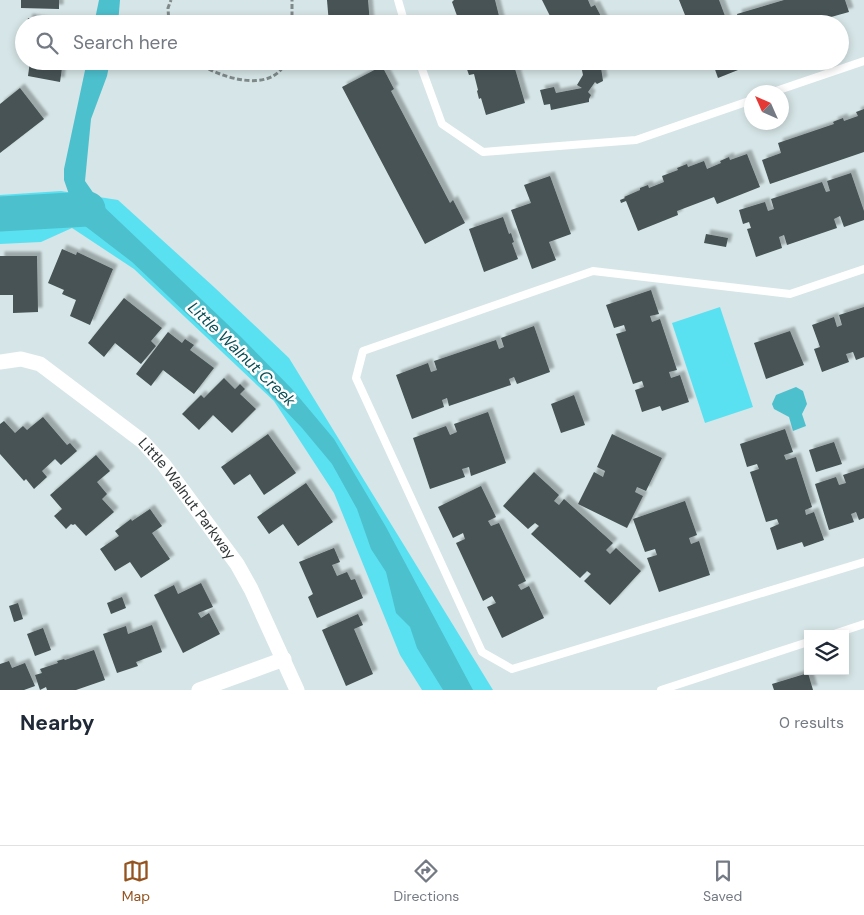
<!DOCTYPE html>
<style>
:root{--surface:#fff;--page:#f6f6f7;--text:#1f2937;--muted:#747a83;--line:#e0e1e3;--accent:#95541f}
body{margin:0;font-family:"DM Sans",sans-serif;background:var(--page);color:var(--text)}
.controls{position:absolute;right:15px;bottom:15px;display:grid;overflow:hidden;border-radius:0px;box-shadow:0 2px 8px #0003}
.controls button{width:45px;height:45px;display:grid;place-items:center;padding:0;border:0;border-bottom:1px solid var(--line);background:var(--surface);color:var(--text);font:25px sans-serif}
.compass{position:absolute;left:744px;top:85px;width:45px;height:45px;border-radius:50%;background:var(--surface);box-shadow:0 2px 8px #0003;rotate:315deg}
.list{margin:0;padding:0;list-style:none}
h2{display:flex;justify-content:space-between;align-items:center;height:65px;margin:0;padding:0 20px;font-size:21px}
h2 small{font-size:16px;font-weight:400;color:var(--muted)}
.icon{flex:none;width:28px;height:28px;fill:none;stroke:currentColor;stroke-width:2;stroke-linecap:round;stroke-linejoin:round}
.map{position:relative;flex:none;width:864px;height:690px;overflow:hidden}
.search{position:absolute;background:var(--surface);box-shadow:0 2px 8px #0003;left:15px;right:15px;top:15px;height:55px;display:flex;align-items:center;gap:12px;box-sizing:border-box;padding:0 18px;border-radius:28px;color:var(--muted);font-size:19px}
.sheet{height:155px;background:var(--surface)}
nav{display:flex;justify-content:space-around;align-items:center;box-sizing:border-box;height:70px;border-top:1px solid var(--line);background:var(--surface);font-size:14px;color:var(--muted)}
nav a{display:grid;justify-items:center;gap:2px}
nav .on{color:var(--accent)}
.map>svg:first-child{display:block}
.green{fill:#5ae1f1}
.water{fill:#4dc0cd}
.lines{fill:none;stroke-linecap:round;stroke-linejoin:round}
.river{stroke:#4dc0cd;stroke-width:35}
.building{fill:#465254;filter:url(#shadow)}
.path{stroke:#7f898a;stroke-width:3;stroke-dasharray:5 2.5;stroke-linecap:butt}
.lane{stroke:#fff;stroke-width:8}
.street{stroke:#fff;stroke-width:15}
.labels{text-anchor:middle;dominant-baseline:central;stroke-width:5;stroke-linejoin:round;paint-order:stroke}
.street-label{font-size:15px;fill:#323839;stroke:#fff}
.water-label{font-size:16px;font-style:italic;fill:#064e55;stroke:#fff}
</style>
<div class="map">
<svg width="864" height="690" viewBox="0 0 864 690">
<defs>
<filter id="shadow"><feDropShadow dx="4.5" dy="-4.5" stdDeviation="1" flood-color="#0004"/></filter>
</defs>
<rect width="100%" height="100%" fill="#d6e5e7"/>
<g class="green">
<polygon points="61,191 118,200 214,287 289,358 493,690 422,690 400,655 334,493 274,401 134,269 72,228 41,242 0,244 0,195"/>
<polygon points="720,307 753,407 705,423 672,323"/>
</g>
<g class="water">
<polygon points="99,0 120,0 118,24 94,24"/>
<polygon points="87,61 110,61 107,76 91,119 85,181 101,204 242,338 292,389 334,439 386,527 473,690 443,690 417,648 410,627 396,613 386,572 371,549 357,509 332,464 302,428 245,369 132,262 85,226 73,206 64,180 64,169"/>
<polygon points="796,387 803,391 807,404 802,414 806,426 793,431 789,417 774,409 772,404 776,395"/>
</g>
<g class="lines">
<polyline class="river" points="0,214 88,209"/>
</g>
<g class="building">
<polygon points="21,0 59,0 59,9 21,8"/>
<polygon points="327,0 368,0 370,24 329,24"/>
<polygon points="454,0 495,0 501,24 460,24 452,2"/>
<polygon points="542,0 588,0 591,7 595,5 605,24 554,24"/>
<polygon points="679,0 719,0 728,24 684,24 682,16 685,15"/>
<polygon points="784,0 845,0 849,12 831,17 831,19 822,22 821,19 808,24 740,24 737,14"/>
<polygon points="28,18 53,23 53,24 27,24"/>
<polygon points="30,61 63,61 60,82 28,76"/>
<polygon points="464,61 513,62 525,103 486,115 481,98 479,99 477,91 478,90 474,74 469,75"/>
<polygon points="580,61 600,61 603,81 597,84 595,82 588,92 591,95 589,99 589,102 551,110 550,104 544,105 540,90 554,87 556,93 582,88 577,85 583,75"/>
<polygon points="712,61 741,61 743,68 718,78"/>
<polygon points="382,66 394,89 391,91 450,203 453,200 465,223 425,244 342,87"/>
<polygon points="20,88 44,119 0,153 0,104"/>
<polygon points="864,109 864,152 770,184 762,160 781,153 778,143 834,124 833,122 835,121 843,118 844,121 858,116 856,112"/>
<polygon points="747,154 760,187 717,204 714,197 677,211 678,215 638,231 626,201 621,203 620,200 625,198 624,197 640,190 640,188 648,185 649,188 664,182 662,176 678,170 677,168 687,164 688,167 704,161 707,169 721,163 720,161 729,157 730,160"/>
<polygon points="851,173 864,211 864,220 844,227 840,216 834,219 837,228 787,245 784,235 779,237 782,248 756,257 747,229 751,228 749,222 743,224 739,210 765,202 768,211 774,209 771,199 822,182 826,192 830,191 827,181"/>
<polygon points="550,176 571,234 549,242 556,260 532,269 511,210 531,203 524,185"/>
<polygon points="503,217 509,234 511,233 514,242 512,243 518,259 484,272 469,229"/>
<polygon points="706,234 728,238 726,247 704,243"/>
<polygon points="62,249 76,255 77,252 113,269 90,325 70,316 76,300 62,294 64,290 48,283"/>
<polygon points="0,256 37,256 38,312 13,313 13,295 0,295"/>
<polygon points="651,290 659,314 650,316 652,322 660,319 677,370 669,372 671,378 680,375 689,402 662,411 660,406 642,412 635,390 644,387 642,381 633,384 616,334 626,331 624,325 614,328 606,305"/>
<polygon points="124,298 162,328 151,341 156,346 141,364 115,343 104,357 88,343"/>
<polygon points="864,307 864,357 856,360 853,352 846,354 849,362 822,372 814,349 820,347 812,325 834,317 837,327 842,325 839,315"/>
<polygon points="534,326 550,372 517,384 514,377 509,379 511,385 449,406 447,398 442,400 444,407 412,419 396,375 428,363 431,372 437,370 434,361 496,340 499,349 504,347 501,338"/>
<polygon points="790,331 804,365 766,379 754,343"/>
<polygon points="168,332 182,343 185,339 194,345 190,350 214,368 194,394 163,370 151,386 136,374"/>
<polygon points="224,378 235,389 240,384 245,389 240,394 256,409 232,433 213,415 199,430 182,414 201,395 204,398"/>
<polygon points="574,395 585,425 561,433 551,404"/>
<polygon points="488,412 506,463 471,476 469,467 462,469 465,477 430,489 413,438 446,426 450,435 457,432 454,424"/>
<polygon points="43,417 67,445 70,443 77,451 61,465 55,459 42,471 47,477 34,489 26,479 24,481 0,454 0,424 4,421 15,433 23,426 27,430"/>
<polygon points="785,429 793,452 784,455 786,460 796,457 812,507 805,510 806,515 814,512 824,540 804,547 802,542 777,550 770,528 779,524 777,519 766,522 750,472 759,469 757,464 747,467 740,444"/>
<polygon points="268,434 296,473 264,495 250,474 234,485 221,467"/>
<polygon points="612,434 662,458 646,491 637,487 635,492 643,496 627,528 578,504 594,472 603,477 605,471 597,467"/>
<polygon points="834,442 842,464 816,472 809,450"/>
<polygon points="96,455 110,471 97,482 107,494 102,499 114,512 86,536 75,524 73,525 71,524 66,529 54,516 62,509 50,495"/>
<polygon points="864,468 864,518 859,520 856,512 851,514 854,522 829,530 815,484 836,477 839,485 846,483 843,475"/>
<polygon points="534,472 559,495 554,501 559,505 564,499 613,543 606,550 610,554 616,548 641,571 610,605 584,581 591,574 587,571 580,578 531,534 539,526 535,523 528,529 503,506"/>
<polygon points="306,483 333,522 298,546 283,524 269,534 257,517"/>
<polygon points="481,486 496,517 488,521 491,526 499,523 526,581 518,585 521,590 529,586 544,618 502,638 487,607 496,603 492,596 483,601 456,543 465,539 463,533 453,538 438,507"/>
<polygon points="685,501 697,535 689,538 691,544 699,541 710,575 659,592 647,558 657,555 655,549 645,552 633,519"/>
<polygon points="150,509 162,526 152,533 170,559 141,578 130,562 115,571 100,549 119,536 115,531 131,519 132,521"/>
<polygon points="334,548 340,562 332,565 337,576 347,572 351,580 355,579 363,598 317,618 308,597 313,594 299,562"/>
<polygon points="201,583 213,607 198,613 201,618 209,613 220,634 183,653 154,595 174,585 178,594"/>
<polygon points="122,597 126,608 111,614 107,603"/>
<polygon points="18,603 23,619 14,622 9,606"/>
<polygon points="358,614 363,625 354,629 373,674 346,686 322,630"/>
<polygon points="152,625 162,652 136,662 138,666 117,673 103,634 126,626 128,634"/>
<polygon points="43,628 51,650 35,656 27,634"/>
<polygon points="94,650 105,680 76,690 47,690 46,687 40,690 35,675 42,673 40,669 58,663 57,661 64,659 65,660"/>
<polygon points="9,661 12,668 25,663 35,686 24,690 0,690 0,664"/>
<polygon points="808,673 813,690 774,690 772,684"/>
</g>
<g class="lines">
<g class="path">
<polyline points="169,24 168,8 171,0"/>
<polyline points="292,24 292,0"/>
<path d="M196 61C218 78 273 95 286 61"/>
</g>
<g class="lane">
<polyline points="398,0 405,24"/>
<polyline points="419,61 442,124 483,152 636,140 752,100"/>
<polyline points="773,92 864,61"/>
<polyline points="864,269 790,294 593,271 363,351 356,378 482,652 512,669 864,562"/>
<polyline points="834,634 864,624"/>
<polyline points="661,690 808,642"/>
</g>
<g class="street">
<path id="s1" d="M0 362 21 359 40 364 142 441 164 465 237 564 251 589 297 690"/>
<polyline points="199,690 284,659"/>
</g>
</g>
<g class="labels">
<g class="street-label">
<text stroke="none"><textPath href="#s1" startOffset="242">Little Walnut Parkway</textPath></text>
</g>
<g class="water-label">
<text transform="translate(242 354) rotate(44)">Little Walnut Creek</text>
</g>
</g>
</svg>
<div class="controls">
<button><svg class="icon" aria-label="layers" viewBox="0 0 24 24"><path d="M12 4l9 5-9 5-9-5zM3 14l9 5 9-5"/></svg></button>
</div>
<svg class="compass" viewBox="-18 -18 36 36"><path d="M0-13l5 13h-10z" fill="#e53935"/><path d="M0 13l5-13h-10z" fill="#747a83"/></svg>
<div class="search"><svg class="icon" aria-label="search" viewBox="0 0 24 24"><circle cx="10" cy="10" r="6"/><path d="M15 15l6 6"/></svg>Search here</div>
</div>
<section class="sheet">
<h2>Nearby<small>0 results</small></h2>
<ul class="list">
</ul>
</section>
<nav>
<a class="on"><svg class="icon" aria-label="map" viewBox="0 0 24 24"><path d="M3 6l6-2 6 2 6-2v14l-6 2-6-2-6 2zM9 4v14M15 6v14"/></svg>Map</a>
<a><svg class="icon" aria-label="directions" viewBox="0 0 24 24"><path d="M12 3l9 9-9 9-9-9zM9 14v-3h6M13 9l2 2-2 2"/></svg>Directions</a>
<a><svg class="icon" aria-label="saved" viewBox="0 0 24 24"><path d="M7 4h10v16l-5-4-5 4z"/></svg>Saved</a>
</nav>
